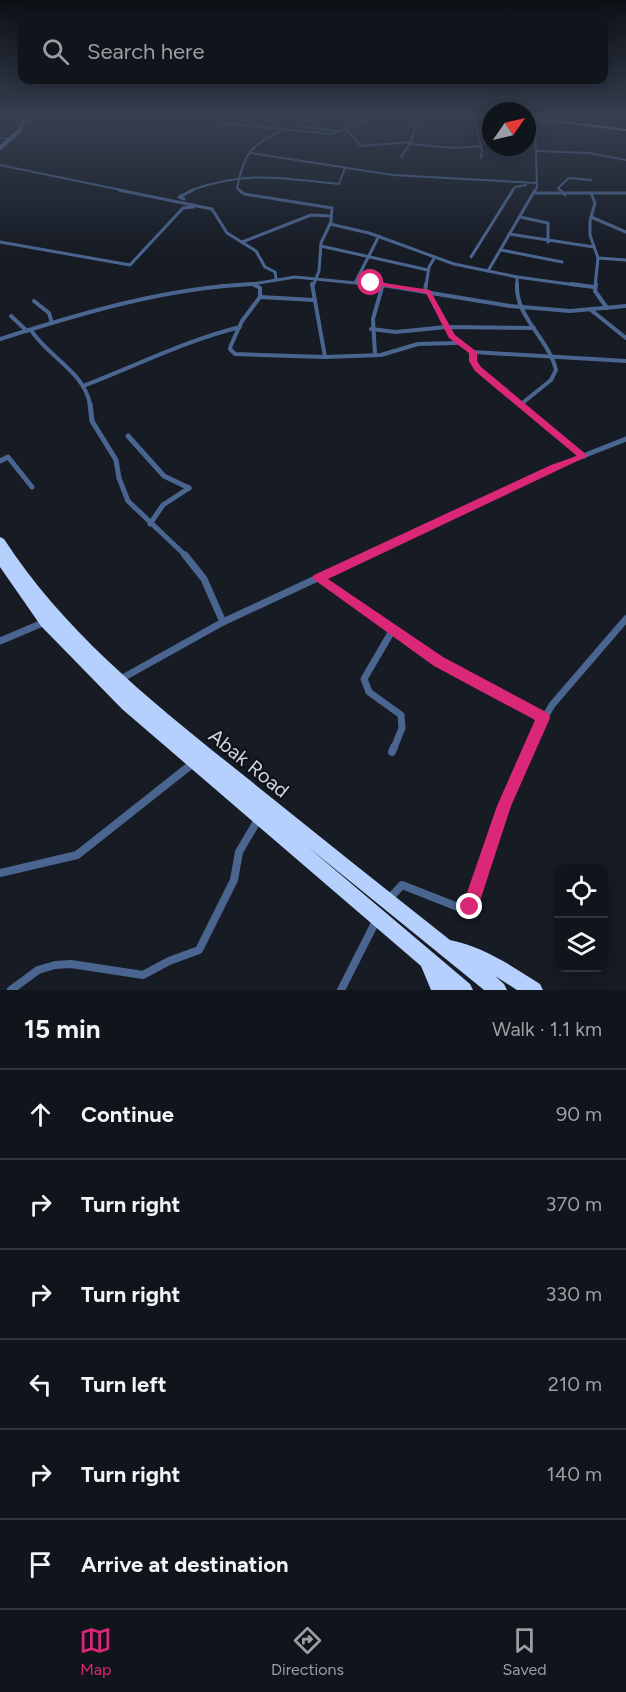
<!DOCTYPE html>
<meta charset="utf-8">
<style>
:root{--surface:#10141b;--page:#191d24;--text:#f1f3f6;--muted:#9c9ea3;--line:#30333a;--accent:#db2777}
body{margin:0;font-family:Figtree,sans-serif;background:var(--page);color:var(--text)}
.controls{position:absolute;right:18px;bottom:18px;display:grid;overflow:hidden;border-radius:12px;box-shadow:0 3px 15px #0003}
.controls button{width:54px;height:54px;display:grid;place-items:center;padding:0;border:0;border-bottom:2px solid var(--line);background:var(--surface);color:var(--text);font:30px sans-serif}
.compass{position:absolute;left:482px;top:102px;width:54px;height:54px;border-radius:50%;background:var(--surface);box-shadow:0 3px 15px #0003;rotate:56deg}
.stop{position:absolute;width:18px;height:18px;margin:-14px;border:4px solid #db2777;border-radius:50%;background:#fff}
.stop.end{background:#db2777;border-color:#fff;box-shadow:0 2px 6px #0008}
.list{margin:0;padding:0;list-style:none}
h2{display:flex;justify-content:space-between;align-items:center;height:78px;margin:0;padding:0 24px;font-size:26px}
h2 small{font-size:20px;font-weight:400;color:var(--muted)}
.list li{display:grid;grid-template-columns:39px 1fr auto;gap:18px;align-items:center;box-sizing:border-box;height:90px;padding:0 24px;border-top:2px solid var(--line)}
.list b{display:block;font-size:22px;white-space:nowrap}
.list em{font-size:20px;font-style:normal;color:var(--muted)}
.icon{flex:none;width:33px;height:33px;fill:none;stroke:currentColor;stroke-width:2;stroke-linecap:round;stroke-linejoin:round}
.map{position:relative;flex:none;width:626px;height:990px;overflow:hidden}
.search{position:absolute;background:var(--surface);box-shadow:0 3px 15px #0003;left:18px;right:18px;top:18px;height:66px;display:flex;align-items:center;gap:15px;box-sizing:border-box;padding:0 21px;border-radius:12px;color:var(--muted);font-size:22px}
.sheet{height:618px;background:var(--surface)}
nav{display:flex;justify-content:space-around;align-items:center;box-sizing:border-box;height:84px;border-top:2px solid var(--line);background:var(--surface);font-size:16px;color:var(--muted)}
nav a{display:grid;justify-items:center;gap:3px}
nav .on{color:var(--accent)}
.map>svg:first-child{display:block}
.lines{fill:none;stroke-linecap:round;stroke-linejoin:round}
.street-far5{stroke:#4b6591;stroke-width:2}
.street-far4{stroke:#4b6591;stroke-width:3}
.street-far3{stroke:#4b6591;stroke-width:4}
.street-far2{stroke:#4b6591;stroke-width:5}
.street-far1{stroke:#4b6591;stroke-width:7}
.street{stroke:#4b6591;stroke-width:8}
.secondary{stroke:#658fd5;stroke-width:4}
.highway{fill:#b5d0fc;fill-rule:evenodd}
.route{fill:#db2777}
.labels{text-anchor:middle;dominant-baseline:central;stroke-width:5;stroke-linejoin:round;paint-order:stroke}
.near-street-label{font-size:20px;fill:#d2d6dc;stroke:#0d121b}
</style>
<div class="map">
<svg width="626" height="990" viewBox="0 0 626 990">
<rect width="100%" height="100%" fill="#161b24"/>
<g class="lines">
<g class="street-far5">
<polyline points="306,116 297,126 337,131"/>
<polyline points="474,116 482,151 481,158"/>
<polyline points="222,123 331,134 379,116"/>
<polyline points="347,130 361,146 410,142"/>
<polyline points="0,138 11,139"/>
<polyline points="410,144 455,148 480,146"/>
<polyline points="537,151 589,153 626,160"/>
<polyline points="251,153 393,175 537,183"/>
<polyline points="401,157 410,144 416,126"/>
<polyline points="0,165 126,191"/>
<path d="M189 191C245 170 281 178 339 184L345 168"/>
<path d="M241 191 237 188C244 153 251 145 283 130"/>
<polyline points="512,191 515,187 526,185"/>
<polyline points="535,191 537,187 535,121"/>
<polyline points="561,191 558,188 569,178 591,180"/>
</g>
<g class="street-far4">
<polyline points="119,190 212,209 227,233 256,251 265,267 275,272 276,279"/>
<polyline points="239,190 244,194 332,208 331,222 321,243 319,271 313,286"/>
<polyline points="560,190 565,195"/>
<polyline points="534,193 626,193"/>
<polyline points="591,193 595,203 590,221 590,235 598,258 595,286"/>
<polyline points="184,199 179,197 193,190"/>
<polyline points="520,217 548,223 548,242"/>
<polyline points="591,217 626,232"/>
<polyline points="330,224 369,233 454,264 517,277 517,286"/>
<polyline points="509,234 594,247"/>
<polyline points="0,242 130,265 183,208 194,207"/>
<polyline points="242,242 311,215 331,216"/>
<polyline points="321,246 428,270"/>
<polyline points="501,250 562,262"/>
<polyline points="471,257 513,190"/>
<polyline points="598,258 626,260"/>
<polyline points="488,271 535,190"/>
<polyline points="517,277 583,286"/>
<polyline points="356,281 379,236"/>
<polyline points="253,284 256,286"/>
<polyline points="221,286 253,284 295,277 386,286"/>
<polyline points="426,286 429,267 435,257"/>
</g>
<g class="street-far3">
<polyline points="253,284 260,288 260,297 242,321 231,345 230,349 235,354 325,357 381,355 418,344 456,343"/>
<polyline points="312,284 325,357"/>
<polyline points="377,284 510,306 570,311 626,306"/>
<path d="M517 284C515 317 549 339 556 370L551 380 520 405"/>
<polyline points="571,284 594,287"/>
<polyline points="596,284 595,291 607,308"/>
<polyline points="425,291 426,284"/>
<polyline points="428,292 452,337 473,352 626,361"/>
<polyline points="260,297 314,300"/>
<polyline points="34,301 49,313 52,323"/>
<polyline points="591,310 626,338"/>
<polyline points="11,316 27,331"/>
<polyline points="371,329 396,332 446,327 534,328"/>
<path d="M31 330C47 356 85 372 90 405"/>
<path d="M0 339C82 313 165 288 252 284"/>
<polyline points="473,352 477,369 519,404"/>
<polyline points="375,355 373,319 383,284"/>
<path d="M83 386C135 366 187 340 240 327"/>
</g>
<g class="street-far2">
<polyline points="90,404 92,421 116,460 119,478 128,501 186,556"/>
<polyline points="520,404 584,456"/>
<polyline points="128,436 164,476 189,488"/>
<polyline points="0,461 8,457 32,487"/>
<polyline points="150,524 163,505 189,488"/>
<polyline points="363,556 555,467 626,439"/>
</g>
<g class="street-far1">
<polyline points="185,555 204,579 223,622"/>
<polyline points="318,578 438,661 543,718"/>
<polyline points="392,631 364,679 369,692 401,715 402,728 394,748"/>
<polyline points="0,641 45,622"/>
<polyline points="119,680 223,622 367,555"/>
<polyline points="527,748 552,705 626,619"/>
</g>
<g class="street">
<polyline points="392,752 394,747"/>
<polyline points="0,873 77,855 192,764"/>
<polyline points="388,900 402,885 463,909 470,907 528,747"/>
<polyline points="11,990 38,970 55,965 71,964 143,975 169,961 199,950 234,880 239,852 259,818"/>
<polyline points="341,990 377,919"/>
</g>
<polyline class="secondary" points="0,148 19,131 26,116"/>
<g class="highway">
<polygon points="477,116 491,116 491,118"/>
<polygon points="527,117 626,129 626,131 527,119"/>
<path d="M0 537 4 539C67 636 157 706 247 778 314 832 382 886 450 940 484 947 512 966 540 984L543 990H517L495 976 504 984 507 990H484L308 847 470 984 473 990H431L421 966 122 709 41 626 0 567Z"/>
</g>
</g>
<linearGradient id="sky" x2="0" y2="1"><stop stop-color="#0c0f14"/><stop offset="0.46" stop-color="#363f50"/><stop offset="1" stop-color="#363f50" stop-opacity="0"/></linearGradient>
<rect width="626" height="254" fill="url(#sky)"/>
<polygon class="route" points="371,281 430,290 455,335 477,352 477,361 481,367 588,456 328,579 443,657 548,713 550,718 511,806 478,907 476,913 470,915 464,913 462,907 497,806 535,720 434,666 312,578 314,575 551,465 577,456 475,371 469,361 469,353 449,338 426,293 369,284"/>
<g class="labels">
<g class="near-street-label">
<text transform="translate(249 763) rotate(39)">Abak Road</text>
</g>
</g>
</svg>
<div class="controls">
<button><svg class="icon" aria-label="locate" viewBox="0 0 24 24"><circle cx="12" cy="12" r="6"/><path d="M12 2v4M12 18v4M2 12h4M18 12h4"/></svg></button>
<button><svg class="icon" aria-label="layers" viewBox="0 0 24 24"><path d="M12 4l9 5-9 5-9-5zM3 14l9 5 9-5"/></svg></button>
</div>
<svg class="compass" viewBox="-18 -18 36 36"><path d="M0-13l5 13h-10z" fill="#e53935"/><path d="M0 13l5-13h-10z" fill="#9c9ea3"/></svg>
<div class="stop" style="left:371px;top:283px"></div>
<div class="stop end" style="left:470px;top:907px"></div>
<div class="search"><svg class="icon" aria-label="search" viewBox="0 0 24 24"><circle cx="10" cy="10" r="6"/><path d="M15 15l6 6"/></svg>Search here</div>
</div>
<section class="sheet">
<h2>15 min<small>Walk · 1.1 km</small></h2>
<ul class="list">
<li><svg class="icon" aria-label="ahead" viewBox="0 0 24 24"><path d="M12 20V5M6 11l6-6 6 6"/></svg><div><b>Continue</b></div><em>90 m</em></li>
<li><svg class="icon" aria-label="right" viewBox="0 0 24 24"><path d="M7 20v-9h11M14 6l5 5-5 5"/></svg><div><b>Turn right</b></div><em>370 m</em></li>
<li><svg class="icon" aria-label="right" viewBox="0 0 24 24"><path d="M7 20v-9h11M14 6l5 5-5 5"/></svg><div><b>Turn right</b></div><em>330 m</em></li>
<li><svg class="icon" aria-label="left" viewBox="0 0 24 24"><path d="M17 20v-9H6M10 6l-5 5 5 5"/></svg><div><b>Turn left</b></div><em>210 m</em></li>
<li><svg class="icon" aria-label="right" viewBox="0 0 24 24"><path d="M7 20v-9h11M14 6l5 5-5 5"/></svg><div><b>Turn right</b></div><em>140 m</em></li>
<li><svg class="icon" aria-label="arrive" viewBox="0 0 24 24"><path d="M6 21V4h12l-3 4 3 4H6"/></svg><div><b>Arrive at destination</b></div></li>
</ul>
</section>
<nav>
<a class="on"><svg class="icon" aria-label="map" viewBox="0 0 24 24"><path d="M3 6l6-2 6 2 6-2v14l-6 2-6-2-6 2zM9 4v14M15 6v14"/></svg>Map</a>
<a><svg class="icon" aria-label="directions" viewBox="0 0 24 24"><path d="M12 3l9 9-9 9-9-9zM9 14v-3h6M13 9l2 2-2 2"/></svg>Directions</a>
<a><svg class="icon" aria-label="saved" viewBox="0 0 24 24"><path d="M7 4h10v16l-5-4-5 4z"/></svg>Saved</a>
</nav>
